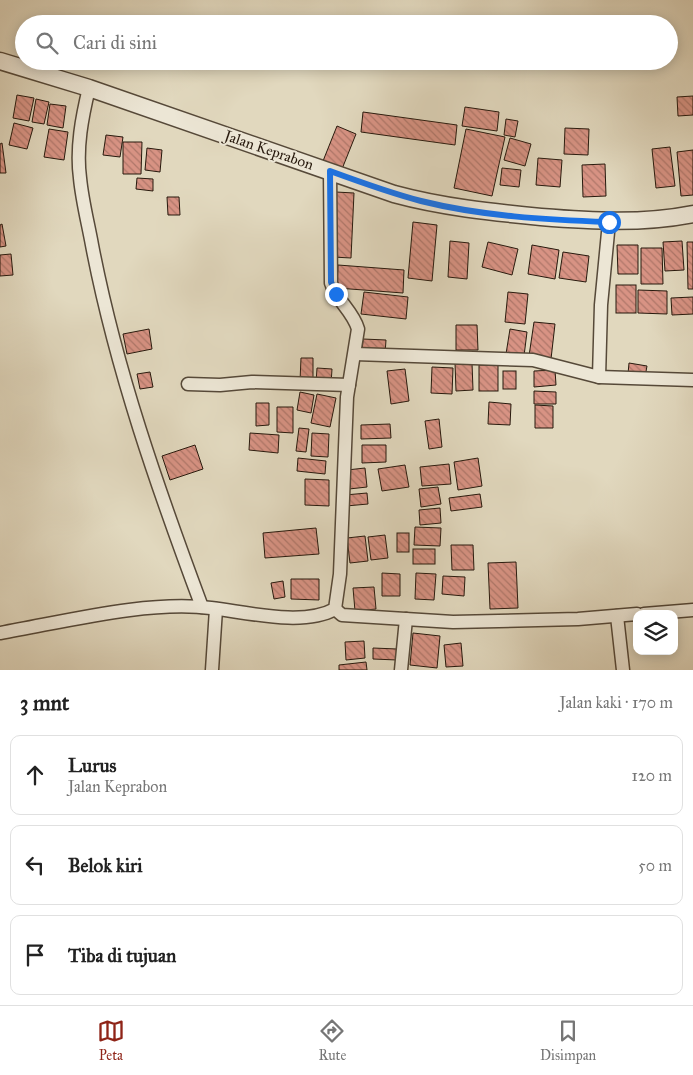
<!DOCTYPE html>
<html lang="id">
<meta charset="utf-8">
<style>
:root{--surface:#fff;--page:#f6f6f6;--text:#222;--muted:#767676;--line:#e0e0e0;--accent:#8f2418}
body{margin:0;font-family:"IM FELL Great Primer",serif;background:var(--page);color:var(--text)}
.controls{position:absolute;right:15px;bottom:15px;display:grid;overflow:hidden;border-radius:10px;box-shadow:0 2px 12px #0003}
.controls button{width:45px;height:45px;display:grid;place-items:center;padding:0;border:0;border-bottom:1px solid var(--line);background:var(--surface);color:var(--text);font:25px sans-serif}
.stop{position:absolute;width:15px;height:15px;margin:-11px;border:4px solid #1a73e8;border-radius:50%;background:#fff}
.stop.end{background:#1a73e8;border-color:#fff;box-shadow:0 1px 5px #0008}
.list{margin:0;padding:0;list-style:none}
h2{display:flex;justify-content:space-between;align-items:center;height:65px;margin:0;padding:0 20px;font-size:21px}
h2 small{font-size:16px;font-weight:400;color:var(--muted)}
.list li{display:grid;grid-template-columns:32px 1fr auto;gap:15px;align-items:center;box-sizing:border-box;height:80px;margin:0 10px 10px;padding:0 10px;border:1px solid var(--line);border-radius:10px}
.list b{display:block;font-size:19px;white-space:nowrap}
.list p{margin:0;font-size:16px;white-space:nowrap;color:var(--muted)}
.list em{font-size:16px;font-style:normal;color:var(--muted)}
.icon{flex:none;width:28px;height:28px;fill:none;stroke:currentColor;stroke-width:2;stroke-linecap:round;stroke-linejoin:round}
.map{position:relative;flex:none;width:693px;height:670px;overflow:hidden}
.search{position:absolute;background:var(--surface);box-shadow:0 2px 12px #0003;left:15px;right:15px;top:15px;height:55px;display:flex;align-items:center;gap:12px;box-sizing:border-box;padding:0 18px;border-radius:28px;color:var(--muted);font-size:19px}
.sheet{height:335px;background:var(--surface)}
nav{display:flex;justify-content:space-around;align-items:center;box-sizing:border-box;height:70px;border-top:1px solid var(--line);background:var(--surface);font-size:14px;color:var(--muted)}
nav a{display:grid;justify-items:center;gap:2px}
nav .on{color:var(--accent)}
.map>svg:first-child{display:block}
.building{fill:url(#building-back-hatch);stroke:#27190d}
.lines{fill:none;stroke-linecap:round;stroke-linejoin:round}
.minor-casing{stroke:#564939;stroke-width:15}
.tertiary-casing{stroke:#564939;stroke-width:19}
.minor{stroke:#ece6d5;stroke-width:12}
.tertiary{stroke:#ece6d5;stroke-width:16}
.route{stroke:#1a73e8;stroke-width:6}
.labels{text-anchor:middle;dominant-baseline:central;stroke-width:4;stroke-linejoin:round;paint-order:stroke}
.street-label{font-size:15px;fill:#27190d;stroke:#ece6d5}
</style>
<div class="map">
<svg width="693" height="670" viewBox="0 0 693 670">
<defs>
<pattern id="building-back-hatch" width="6" height="6" patternUnits="userSpaceOnUse" patternTransform="scale(1.25)"><rect width="6" height="6" fill="#d89384"/><path d="M-1 5l2 2M0 0l6 6M5-1l2 2" fill="none" stroke="#af776a"/></pattern>
</defs>
<rect width="100%" height="100%" fill="#e1d8be"/>
<filter id="stains"><feTurbulence type="fractalNoise" baseFrequency=".004" numOctaves="4"/><feColorMatrix values="0 0 0 0 .2 0 0 0 0 .09 0 0 0 0 .02 0 0 0 .5 -.17"/></filter>
<radialGradient id="worn" r=".72"><stop offset=".6" stop-color="#630" stop-opacity="0"/><stop offset="1" stop-color="#630" stop-opacity=".3"/></radialGradient>
<g class="building">
<polygon points="17,95 34,98 29,121 13,118"/>
<polygon points="693,96 693,115 678,116 677,97"/>
<polygon points="36,99 49,102 44,124 32,122"/>
<polygon points="50,104 66,106 63,128 47,125"/>
<polygon points="465,107 499,112 497,131 462,126"/>
<polygon points="363,112 457,125 455,145 361,132"/>
<polygon points="506,119 518,121 515,137 504,135"/>
<polygon points="14,123 33,128 27,149 9,145"/>
<polygon points="337,126 356,134 342,169 323,161"/>
<polygon points="565,128 589,129 588,155 564,154"/>
<polygon points="49,129 68,132 64,160 44,157"/>
<polygon points="466,129 505,137 492,196 454,188"/>
<polygon points="106,135 123,137 120,157 103,155"/>
<polygon points="510,138 531,144 525,166 504,160"/>
<polygon points="123,142 142,142 141,174 123,174"/>
<polygon points="2,143 6,173 0,173 0,144"/>
<polygon points="670,147 675,186 656,188 652,149"/>
<polygon points="147,148 162,150 160,172 145,170"/>
<polygon points="693,150 693,195 681,196 677,152"/>
<polygon points="538,158 562,160 560,187 536,185"/>
<polygon points="605,164 606,196 583,197 582,165"/>
<polygon points="502,168 521,170 519,187 500,185"/>
<polygon points="137,178 153,179 153,191 136,189"/>
<polygon points="336,192 354,193 351,258 333,257"/>
<polygon points="167,197 179,197 180,215 168,215"/>
<polygon points="413,222 437,225 432,281 408,278"/>
<polygon points="2,224 6,246 0,247 0,225"/>
<polygon points="450,241 469,243 467,279 448,277"/>
<polygon points="682,241 684,270 665,271 663,242"/>
<polygon points="488,242 518,249 512,275 482,267"/>
<polygon points="687,242 693,242 693,289 688,289"/>
<polygon points="532,245 559,250 555,279 528,274"/>
<polygon points="617,245 638,245 638,274 618,274"/>
<polygon points="641,248 662,248 663,284 641,284"/>
<polygon points="563,252 589,256 586,282 559,278"/>
<polygon points="11,254 13,275 0,276 0,255"/>
<polygon points="338,265 404,270 403,293 337,288"/>
<rect x="616" y="285" width="20" height="28"/>
<polygon points="638,290 667,291 667,314 638,313"/>
<polygon points="364,292 408,297 406,319 361,314"/>
<polygon points="508,292 528,294 525,324 505,322"/>
<polygon points="693,297 693,314 672,315 671,298"/>
<polygon points="534,322 555,324 551,359 529,356"/>
<polygon points="456,325 477,325 478,350 456,350"/>
<polygon points="149,329 152,349 127,354 123,334"/>
<polygon points="510,329 527,332 524,356 506,354"/>
<polygon points="363,339 386,340 385,354 362,353"/>
<polygon points="301,358 313,358 313,381 300,381"/>
<polygon points="455,363 472,363 473,390 456,391"/>
<polygon points="629,363 647,366 645,377 628,374"/>
<rect x="479" y="365" width="19" height="26"/>
<polygon points="432,367 453,368 452,394 431,393"/>
<polygon points="317,368 332,369 331,384 316,383"/>
<polygon points="405,369 409,401 391,404 387,371"/>
<polygon points="555,370 556,385 534,387 534,371"/>
<rect x="503" y="371" width="13" height="18"/>
<polygon points="150,372 153,387 140,389 137,374"/>
<polygon points="534,391 556,392 556,404 534,404"/>
<polygon points="300,392 314,395 311,413 297,410"/>
<polygon points="317,394 336,398 330,427 311,423"/>
<polygon points="489,402 511,404 510,425 488,424"/>
<polygon points="256,403 269,403 269,425 256,426"/>
<polygon points="535,405 553,406 553,428 535,428"/>
<polygon points="277,407 293,407 293,433 277,432"/>
<polygon points="439,419 442,447 429,449 425,421"/>
<polygon points="390,424 391,438 361,439 361,425"/>
<polygon points="299,428 309,429 306,452 296,451"/>
<polygon points="250,433 279,435 278,453 249,450"/>
<polygon points="312,433 329,434 328,457 311,456"/>
<polygon points="195,445 203,469 170,480 162,456"/>
<polygon points="362,445 386,445 386,462 362,463"/>
<polygon points="298,458 326,461 325,474 297,471"/>
<polygon points="478,458 482,486 458,490 454,462"/>
<polygon points="449,464 451,484 422,486 420,467"/>
<polygon points="405,465 409,487 382,491 378,469"/>
<polygon points="365,468 367,487 349,489 347,470"/>
<polygon points="305,479 329,480 329,506 305,505"/>
<polygon points="438,487 441,504 421,507 419,489"/>
<polygon points="367,493 368,504 346,506 345,495"/>
<polygon points="480,494 482,507 451,511 449,498"/>
<polygon points="440,508 441,523 420,525 419,510"/>
<polygon points="415,527 441,528 440,546 414,545"/>
<polygon points="316,528 319,554 265,558 263,533"/>
<rect x="397" y="533" width="12" height="19"/>
<polygon points="385,535 388,558 371,560 368,537"/>
<polygon points="365,536 368,561 350,563 347,538"/>
<polygon points="451,545 473,545 474,570 452,570"/>
<rect x="413" y="549" width="22" height="15"/>
<polygon points="516,562 518,608 490,609 488,563"/>
<polygon points="382,573 400,574 400,596 382,596"/>
<polygon points="416,573 436,574 434,600 415,599"/>
<polygon points="443,576 465,577 464,596 442,594"/>
<polygon points="291,579 319,579 319,600 291,599"/>
<polygon points="283,581 285,597 274,599 271,583"/>
<polygon points="374,587 376,609 355,611 353,588"/>
<polygon points="413,633 440,636 437,668 410,665"/>
<polygon points="364,641 365,658 346,660 345,642"/>
<polygon points="461,643 463,666 446,667 444,645"/>
<polygon points="373,648 397,649 397,660 373,659"/>
<polygon points="366,662 367,670 339,670 339,665"/>
</g>
<g class="lines">
<g class="minor-casing">
<g id="minor">
<path d="M89 88C82 117 76 148 80 178 82 200 88 223 92 245 116 370 158 489 202 607"/>
<polyline points="355,354 533,360 599,377 693,380"/>
<polyline points="599,377 601,305 609,222"/>
<polyline points="188,384 220,385 252,382 349,385"/>
<polyline points="335,609 342,615 453,622 578,619 637,614"/>
<polyline points="644,614 693,610"/>
<polyline points="617,616 623,670"/>
<path d="M0 633C64 622 147 600 211 608 246 612 303 627 335 609L340 574 347 397 358 329C353 311 336 300 331 283L330 171"/>
<polyline points="212,670 216,609"/>
<polyline points="401,670 406,619"/>
</g>
</g>
<g class="tertiary-casing">
<path id="tertiary" d="M0 61 89 88 394 194C442 207 490 212 541 217 591 221 643 224 693 214"/>
</g>
<use href="#minor" class="minor"/>
<use href="#tertiary" class="tertiary"/>
</g>
<g class="lines">
<path class="route" d="M336 294 331 282 330 171C360 182 390 193 421 201 481 216 547 220 609 222"/>
</g>
<g class="labels">
<g class="street-label">
<text transform="translate(269 150) rotate(19)">Jalan Keprabon</text>
</g>
</g>
<rect width="100%" height="100%" filter="url(#stains)"/>
<rect width="100%" height="100%" fill="url(#worn)"/>
</svg>
<div class="controls">
<button><svg class="icon" aria-label="layers" viewBox="0 0 24 24"><path d="M12 4l9 5-9 5-9-5zM3 14l9 5 9-5"/></svg></button>
</div>
<div class="stop" style="left:609px;top:222px"></div>
<div class="stop end" style="left:336px;top:294px"></div>
<div class="search"><svg class="icon" aria-label="search" viewBox="0 0 24 24"><circle cx="10" cy="10" r="6"/><path d="M15 15l6 6"/></svg>Cari di sini</div>
</div>
<section class="sheet">
<h2>3 mnt<small>Jalan kaki · 170 m</small></h2>
<ul class="list">
<li><svg class="icon" aria-label="ahead" viewBox="0 0 24 24"><path d="M12 20V5M6 11l6-6 6 6"/></svg><div><b>Lurus</b><p>Jalan Keprabon</p></div><em>120 m</em></li>
<li><svg class="icon" aria-label="left" viewBox="0 0 24 24"><path d="M17 20v-9H6M10 6l-5 5 5 5"/></svg><div><b>Belok kiri</b></div><em>50 m</em></li>
<li><svg class="icon" aria-label="arrive" viewBox="0 0 24 24"><path d="M6 21V4h12l-3 4 3 4H6"/></svg><div><b>Tiba di tujuan</b></div></li>
</ul>
</section>
<nav>
<a class="on"><svg class="icon" aria-label="map" viewBox="0 0 24 24"><path d="M3 6l6-2 6 2 6-2v14l-6 2-6-2-6 2zM9 4v14M15 6v14"/></svg>Peta</a>
<a><svg class="icon" aria-label="directions" viewBox="0 0 24 24"><path d="M12 3l9 9-9 9-9-9zM9 14v-3h6M13 9l2 2-2 2"/></svg>Rute</a>
<a><svg class="icon" aria-label="saved" viewBox="0 0 24 24"><path d="M7 4h10v16l-5-4-5 4z"/></svg>Disimpan</a>
</nav>
